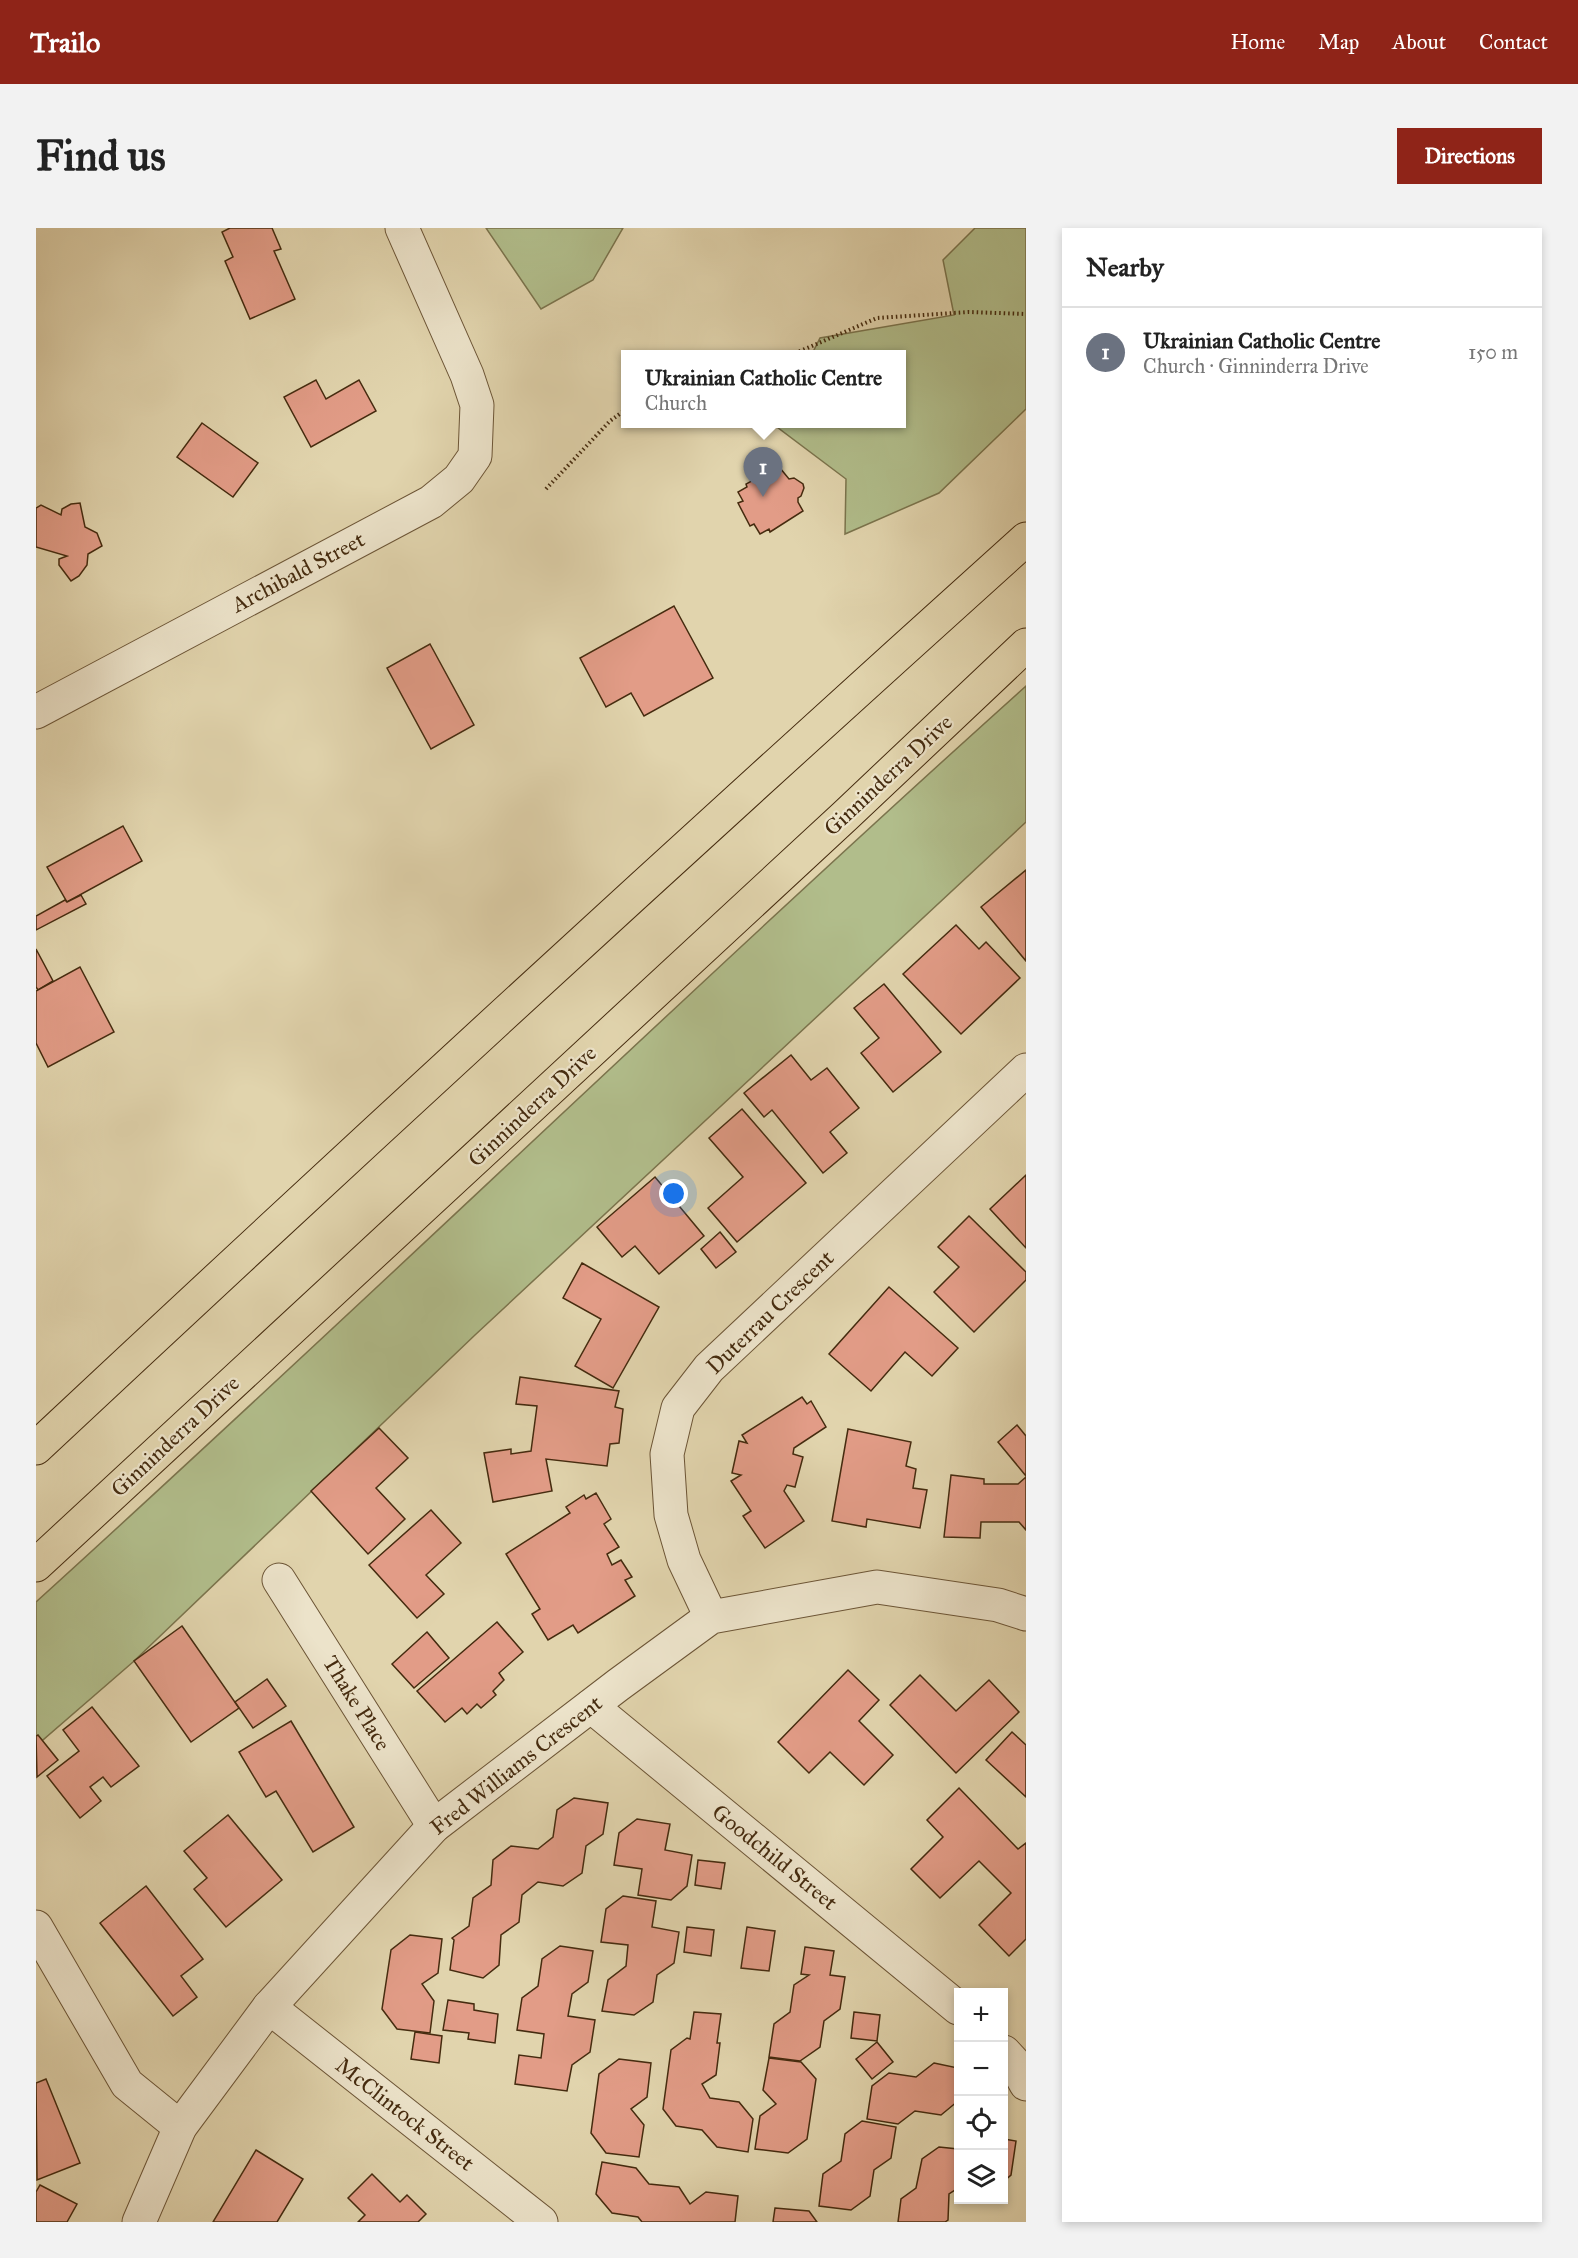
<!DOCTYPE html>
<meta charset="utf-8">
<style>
:root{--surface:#fff;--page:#f2f2f2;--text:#222;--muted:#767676;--line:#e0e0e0;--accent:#8f2418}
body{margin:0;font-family:"IM FELL Great Primer",serif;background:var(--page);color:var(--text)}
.controls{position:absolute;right:18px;bottom:18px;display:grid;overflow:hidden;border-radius:0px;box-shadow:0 3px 9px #0003}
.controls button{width:54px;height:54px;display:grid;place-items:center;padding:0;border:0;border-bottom:2px solid var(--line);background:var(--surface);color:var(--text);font:30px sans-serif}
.you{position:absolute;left:638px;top:966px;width:21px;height:21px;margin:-15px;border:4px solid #fff;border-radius:50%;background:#1a73e8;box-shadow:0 0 0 9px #1a73e833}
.badge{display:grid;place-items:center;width:39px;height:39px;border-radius:50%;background:var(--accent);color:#fff;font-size:20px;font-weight:700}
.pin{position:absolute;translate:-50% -50px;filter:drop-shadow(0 2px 3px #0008)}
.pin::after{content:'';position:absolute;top:32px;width:21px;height:18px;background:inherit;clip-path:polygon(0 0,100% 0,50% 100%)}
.popup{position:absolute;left:585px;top:122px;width:285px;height:78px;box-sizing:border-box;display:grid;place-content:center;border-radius:0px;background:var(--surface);filter:drop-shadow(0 2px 4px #0005);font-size:20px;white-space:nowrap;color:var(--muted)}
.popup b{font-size:22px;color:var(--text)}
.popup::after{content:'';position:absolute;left:50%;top:100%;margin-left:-12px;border:12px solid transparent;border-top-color:var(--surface)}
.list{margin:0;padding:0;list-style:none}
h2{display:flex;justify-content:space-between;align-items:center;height:78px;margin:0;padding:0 24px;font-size:26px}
h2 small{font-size:20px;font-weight:400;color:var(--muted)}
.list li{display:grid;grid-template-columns:39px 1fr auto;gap:18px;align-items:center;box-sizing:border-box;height:90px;padding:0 24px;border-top:2px solid var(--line)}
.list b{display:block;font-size:22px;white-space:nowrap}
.list p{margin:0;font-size:20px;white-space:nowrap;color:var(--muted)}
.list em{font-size:20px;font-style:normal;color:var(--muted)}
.icon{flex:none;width:33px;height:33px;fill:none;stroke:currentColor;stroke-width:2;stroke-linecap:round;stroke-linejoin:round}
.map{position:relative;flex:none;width:990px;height:1994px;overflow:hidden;border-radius:0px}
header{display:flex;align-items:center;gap:36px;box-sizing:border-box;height:84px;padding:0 30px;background:var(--accent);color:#fff}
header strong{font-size:28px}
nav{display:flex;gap:33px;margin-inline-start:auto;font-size:21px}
.intro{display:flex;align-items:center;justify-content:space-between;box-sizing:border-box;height:144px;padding:0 36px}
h1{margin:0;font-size:42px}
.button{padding:15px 27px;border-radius:0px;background:var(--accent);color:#fff;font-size:21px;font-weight:700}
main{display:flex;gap:36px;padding:0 36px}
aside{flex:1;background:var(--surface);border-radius:0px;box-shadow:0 3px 9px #0003}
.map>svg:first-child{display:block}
.green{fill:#b1bd8b;stroke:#7b744d;stroke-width:1.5}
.building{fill:#e29c87;stroke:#452b0f;stroke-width:1.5}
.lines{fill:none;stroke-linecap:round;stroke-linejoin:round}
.minor-casing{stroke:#6c5536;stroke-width:35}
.major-casing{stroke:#452b0f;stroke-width:35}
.path{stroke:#452b0f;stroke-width:4;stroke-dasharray:1.5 3;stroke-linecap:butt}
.minor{stroke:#ece3ca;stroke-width:33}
.major{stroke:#e1d4ad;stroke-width:33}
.labels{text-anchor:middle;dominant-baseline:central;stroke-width:4.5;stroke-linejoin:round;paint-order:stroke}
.street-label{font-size:22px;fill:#452b0f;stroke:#ece3ca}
</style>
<header>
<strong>Trailo</strong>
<nav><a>Home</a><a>Map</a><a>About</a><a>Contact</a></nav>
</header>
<div class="intro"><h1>Find us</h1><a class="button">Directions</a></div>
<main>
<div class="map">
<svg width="990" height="1994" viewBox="0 0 990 1994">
<rect width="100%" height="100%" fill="#e1d4ad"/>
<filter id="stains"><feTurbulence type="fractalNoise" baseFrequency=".00333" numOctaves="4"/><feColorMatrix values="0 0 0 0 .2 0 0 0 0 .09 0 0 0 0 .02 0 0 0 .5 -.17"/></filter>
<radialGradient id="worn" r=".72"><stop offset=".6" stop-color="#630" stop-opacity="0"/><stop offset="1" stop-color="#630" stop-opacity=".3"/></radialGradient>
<g class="green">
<polygon points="450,0 587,0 557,52 505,81"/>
<polygon points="939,0 990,0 990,181 903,265 809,306 810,251 741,199 743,196 865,196 865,127 776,126 784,110 918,87 907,32"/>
<path d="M990 458V594L439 1107 97 1434 0 1518V1374C333 1072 656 758 990 458Z"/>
</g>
<g class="building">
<polygon points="194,0 236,0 245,21 238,23 259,71 214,91 189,33 197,29 186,4"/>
<polygon points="280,152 290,171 323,152 340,183 275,219 248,169"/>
<polygon points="166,195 222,235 197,269 141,229"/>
<polygon points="744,240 753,251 758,250 767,256 768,260 765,268 762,270 762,274 767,283 734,304 733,301 724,306 718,296 714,298 702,275 707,273 702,264 711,259 710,256 734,243 735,245"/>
<polygon points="44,275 49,299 61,305 66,318 52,326 51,337 43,348 35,353 23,337 23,331 31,328 0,319 0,280 5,277 25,287 26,281 35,276"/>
<polygon points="638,378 677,450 608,488 595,465 570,479 544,430"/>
<polygon points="394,416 438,497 395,521 351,440"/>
<polygon points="87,598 106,633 31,674 11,639"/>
<polygon points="990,642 990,733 945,679"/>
<polygon points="45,667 50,676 0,702 0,688 29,672 31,674"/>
<polygon points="920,697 943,721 950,714 984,750 925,806 867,746"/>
<polygon points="0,721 17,753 2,762 0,759"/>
<polygon points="44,739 78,804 12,839 0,815 0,763"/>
<polygon points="848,756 905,824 857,864 825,825 843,810 818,780"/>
<polygon points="755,827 775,852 791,840 823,880 794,904 811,925 787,945 736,882 728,889 708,865"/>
<polygon points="706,881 770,955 701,1014 672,980 707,949 673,910"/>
<polygon points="990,947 990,1020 954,981"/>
<polygon points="619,949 668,1008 623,1046 599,1018 586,1029 561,999"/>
<polygon points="933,988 990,1044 990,1052 938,1104 898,1064 923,1039 902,1019"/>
<polygon points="684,1004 700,1024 680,1040 665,1021"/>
<polygon points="546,1035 623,1079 577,1160 539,1138 565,1091 527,1070"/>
<polygon points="853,1059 922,1120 896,1148 869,1124 835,1163 793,1126"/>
<polygon points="484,1149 583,1163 579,1179 587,1181 583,1215 574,1216 571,1238 510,1231 516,1263 457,1274 448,1225 475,1221 475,1226 495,1223 501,1178 480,1176"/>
<polygon points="766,1169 771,1176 775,1173 790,1199 758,1220 757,1226 767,1229 759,1259 751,1257 748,1263 768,1293 729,1320 707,1288 715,1283 695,1253 705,1247 696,1245 703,1213 711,1215 706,1207"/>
<polygon points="981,1197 990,1208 990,1248 962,1214"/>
<polygon points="343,1200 372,1230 340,1260 369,1291 332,1326 275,1263"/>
<polygon points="812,1201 875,1214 870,1238 880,1241 877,1260 891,1262 884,1300 831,1291 830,1299 796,1293"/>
<polygon points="915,1247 948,1251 948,1256 982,1256 990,1249 990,1302 983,1294 945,1294 944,1310 908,1309"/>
<polygon points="560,1265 575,1291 568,1296 583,1319 571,1326 576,1337 585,1332 596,1349 589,1352 599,1368 542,1405 537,1397 512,1412 496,1386 504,1381 470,1326 534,1285 530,1279 548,1267 550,1271"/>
<polygon points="395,1282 425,1315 390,1347 408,1366 381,1390 333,1337"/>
<polygon points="461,1394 487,1424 463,1445 468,1452 457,1463 460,1467 445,1480 441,1476 431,1486 426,1480 409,1494 381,1463"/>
<polygon points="146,1398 203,1480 155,1514 98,1433"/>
<polygon points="391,1404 413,1430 378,1460 356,1436"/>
<polygon points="812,1442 843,1472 823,1493 857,1527 828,1557 794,1524 773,1545 742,1514"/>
<polygon points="884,1447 920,1483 953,1452 983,1484 920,1545 854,1477"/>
<polygon points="231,1451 250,1478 217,1500 199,1474"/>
<polygon points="56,1479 103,1538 75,1559 67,1549 54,1559 65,1573 44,1590 11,1548 43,1523 27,1502"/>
<polygon points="255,1493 318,1599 277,1624 240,1563 230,1569 203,1524"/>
<polygon points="976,1504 990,1517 990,1569 950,1532"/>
<polygon points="2,1507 22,1532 1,1549 0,1508"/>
<polygon points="923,1560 982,1621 990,1615 990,1711 973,1728 943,1697 975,1665 943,1633 904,1670 875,1641 907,1609 891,1592"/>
<polygon points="538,1570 572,1575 567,1606 550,1618 546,1645 527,1658 502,1654 486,1667 483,1694 465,1707 463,1737 447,1750 414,1742 418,1712 416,1710 433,1698 437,1670 455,1657 457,1632 475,1618 502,1621 517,1609 521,1582"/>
<polygon points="192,1587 246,1652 190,1699 158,1661 171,1650 148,1623"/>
<polygon points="601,1591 634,1596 629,1622 656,1627 651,1658 635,1672 602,1667 606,1641 578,1637 583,1605"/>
<polygon points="662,1632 689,1635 685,1661 659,1657"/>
<polygon points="110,1658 167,1731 145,1748 161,1769 137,1788 64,1695"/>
<polygon points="587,1668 620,1673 616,1699 643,1704 638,1735 621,1747 617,1774 598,1787 566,1783 572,1752 590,1738 592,1717 565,1714 570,1681"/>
<polygon points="651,1699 678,1702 675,1728 648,1724"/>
<polygon points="711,1699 739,1703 733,1743 705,1740"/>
<polygon points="374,1707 406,1711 402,1745 386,1756 398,1773 394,1805 361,1801 346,1781 355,1722"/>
<polygon points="524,1718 557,1723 552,1754 536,1766 532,1788 559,1792 554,1824 536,1837 531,1863 479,1856 483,1827 505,1830 508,1806 481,1802 486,1770 502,1758 506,1731"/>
<polygon points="769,1719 798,1723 794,1747 809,1749 804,1781 788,1793 784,1819 764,1833 733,1829 738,1796 754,1784 758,1757 773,1747 765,1746"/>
<polygon points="412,1772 438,1776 438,1782 462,1786 459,1815 432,1811 433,1805 407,1802"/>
<polygon points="658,1784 685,1786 681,1815 684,1815 680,1847 666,1856 674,1870 703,1874 717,1891 712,1924 681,1919 666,1902 640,1898 627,1881 635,1822 651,1810 654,1811"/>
<polygon points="818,1784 844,1787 841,1813 815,1810"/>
<polygon points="379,1804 406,1808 403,1835 375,1831"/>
<polygon points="841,1814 857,1834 836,1851 820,1831"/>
<polygon points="733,1830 765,1834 780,1851 771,1911 752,1925 719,1921 724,1888 740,1876 727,1862"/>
<polygon points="583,1831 615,1835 611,1869 595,1881 608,1897 603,1929 570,1925 555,1905 563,1846"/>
<polygon points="898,1835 922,1840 922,1873 905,1887 879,1883 862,1896 831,1891 836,1858 853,1845 880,1849"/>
<polygon points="10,1851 44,1935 1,1952 0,1855"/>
<polygon points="826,1893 860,1899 855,1930 838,1942 834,1968 815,1982 783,1978 787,1946 805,1933 809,1906"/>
<polygon points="968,1911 980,1913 975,1947 968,1953"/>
<polygon points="903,1919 922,1921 922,1960 913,1966 912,1992 909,1994 862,1994 865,1971 880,1960 886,1931"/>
<polygon points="220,1922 267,1951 241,1994 177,1994"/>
<polygon points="566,1934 600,1940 613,1956 643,1959 654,1976 670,1964 702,1968 699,1994 606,1994 602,1989 576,1985 560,1966"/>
<polygon points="336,1946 364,1974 371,1967 390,1986 382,1994 322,1994 329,1987 312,1970"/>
<polygon points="4,1957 41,1976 31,1994 0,1994 0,1964"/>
<polygon points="739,1980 773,1983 781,1994 737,1994"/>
</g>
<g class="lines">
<g class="minor-casing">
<g id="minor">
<polyline points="0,484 395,274 423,251 439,228 441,177 431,147 366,0"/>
<polyline points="243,1352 398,1598"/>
<polyline points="675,1389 648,1332 635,1287 631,1226 642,1180 673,1140 990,842"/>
<polyline points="555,1478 922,1780"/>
<polyline points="0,1699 91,1856 144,1899"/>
<polyline points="233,1779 505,1994"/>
<polyline points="968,1824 979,1836 990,1856"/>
<polyline points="103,1994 144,1899 233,1779 398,1598 582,1457 675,1389 841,1359 962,1377 990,1386"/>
</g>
</g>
<g class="major-casing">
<g id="major">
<path d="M0 1220C327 914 657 611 990 311"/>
<polyline points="0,1337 809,588 990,417"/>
</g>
</g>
<g class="path">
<polyline points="755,127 841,90 933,84 990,86"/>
<polyline points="510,261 574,193 589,182"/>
</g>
<use href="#minor" class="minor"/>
<use href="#major" class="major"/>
</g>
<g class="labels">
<g class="street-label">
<text transform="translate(262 344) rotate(-28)">Archibald Street</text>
<text transform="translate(852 547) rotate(-43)">Ginninderra Drive</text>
<text transform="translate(496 878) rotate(-43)">Ginninderra Drive</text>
<text transform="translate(734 1084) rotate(-44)">Duterrau Crescent</text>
<text transform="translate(139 1208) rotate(-43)">Ginninderra Drive</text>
<text transform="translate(321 1475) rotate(58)">Thake Place</text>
<text transform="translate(480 1537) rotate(-38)">Fred Williams Crescent</text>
<text transform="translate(739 1629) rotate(39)">Goodchild Street</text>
<text transform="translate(369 1886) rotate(38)">McClintock Street</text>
</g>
</g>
<rect width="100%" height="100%" filter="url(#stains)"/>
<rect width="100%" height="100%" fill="url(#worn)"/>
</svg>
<div class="controls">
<button>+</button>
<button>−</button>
<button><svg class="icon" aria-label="locate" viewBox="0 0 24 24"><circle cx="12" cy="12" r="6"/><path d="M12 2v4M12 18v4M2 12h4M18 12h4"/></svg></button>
<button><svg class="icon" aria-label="layers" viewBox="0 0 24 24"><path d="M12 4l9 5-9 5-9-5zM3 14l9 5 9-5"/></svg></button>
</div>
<div class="you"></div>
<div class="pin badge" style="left:727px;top:269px;background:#6b7280">1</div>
<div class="popup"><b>Ukrainian Catholic Centre</b>Church</div>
</div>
<aside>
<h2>Nearby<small></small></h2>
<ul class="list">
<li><span class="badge" style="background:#6b7280">1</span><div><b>Ukrainian Catholic Centre</b><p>Church · Ginninderra Drive</p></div><em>150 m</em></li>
</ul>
</aside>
</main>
